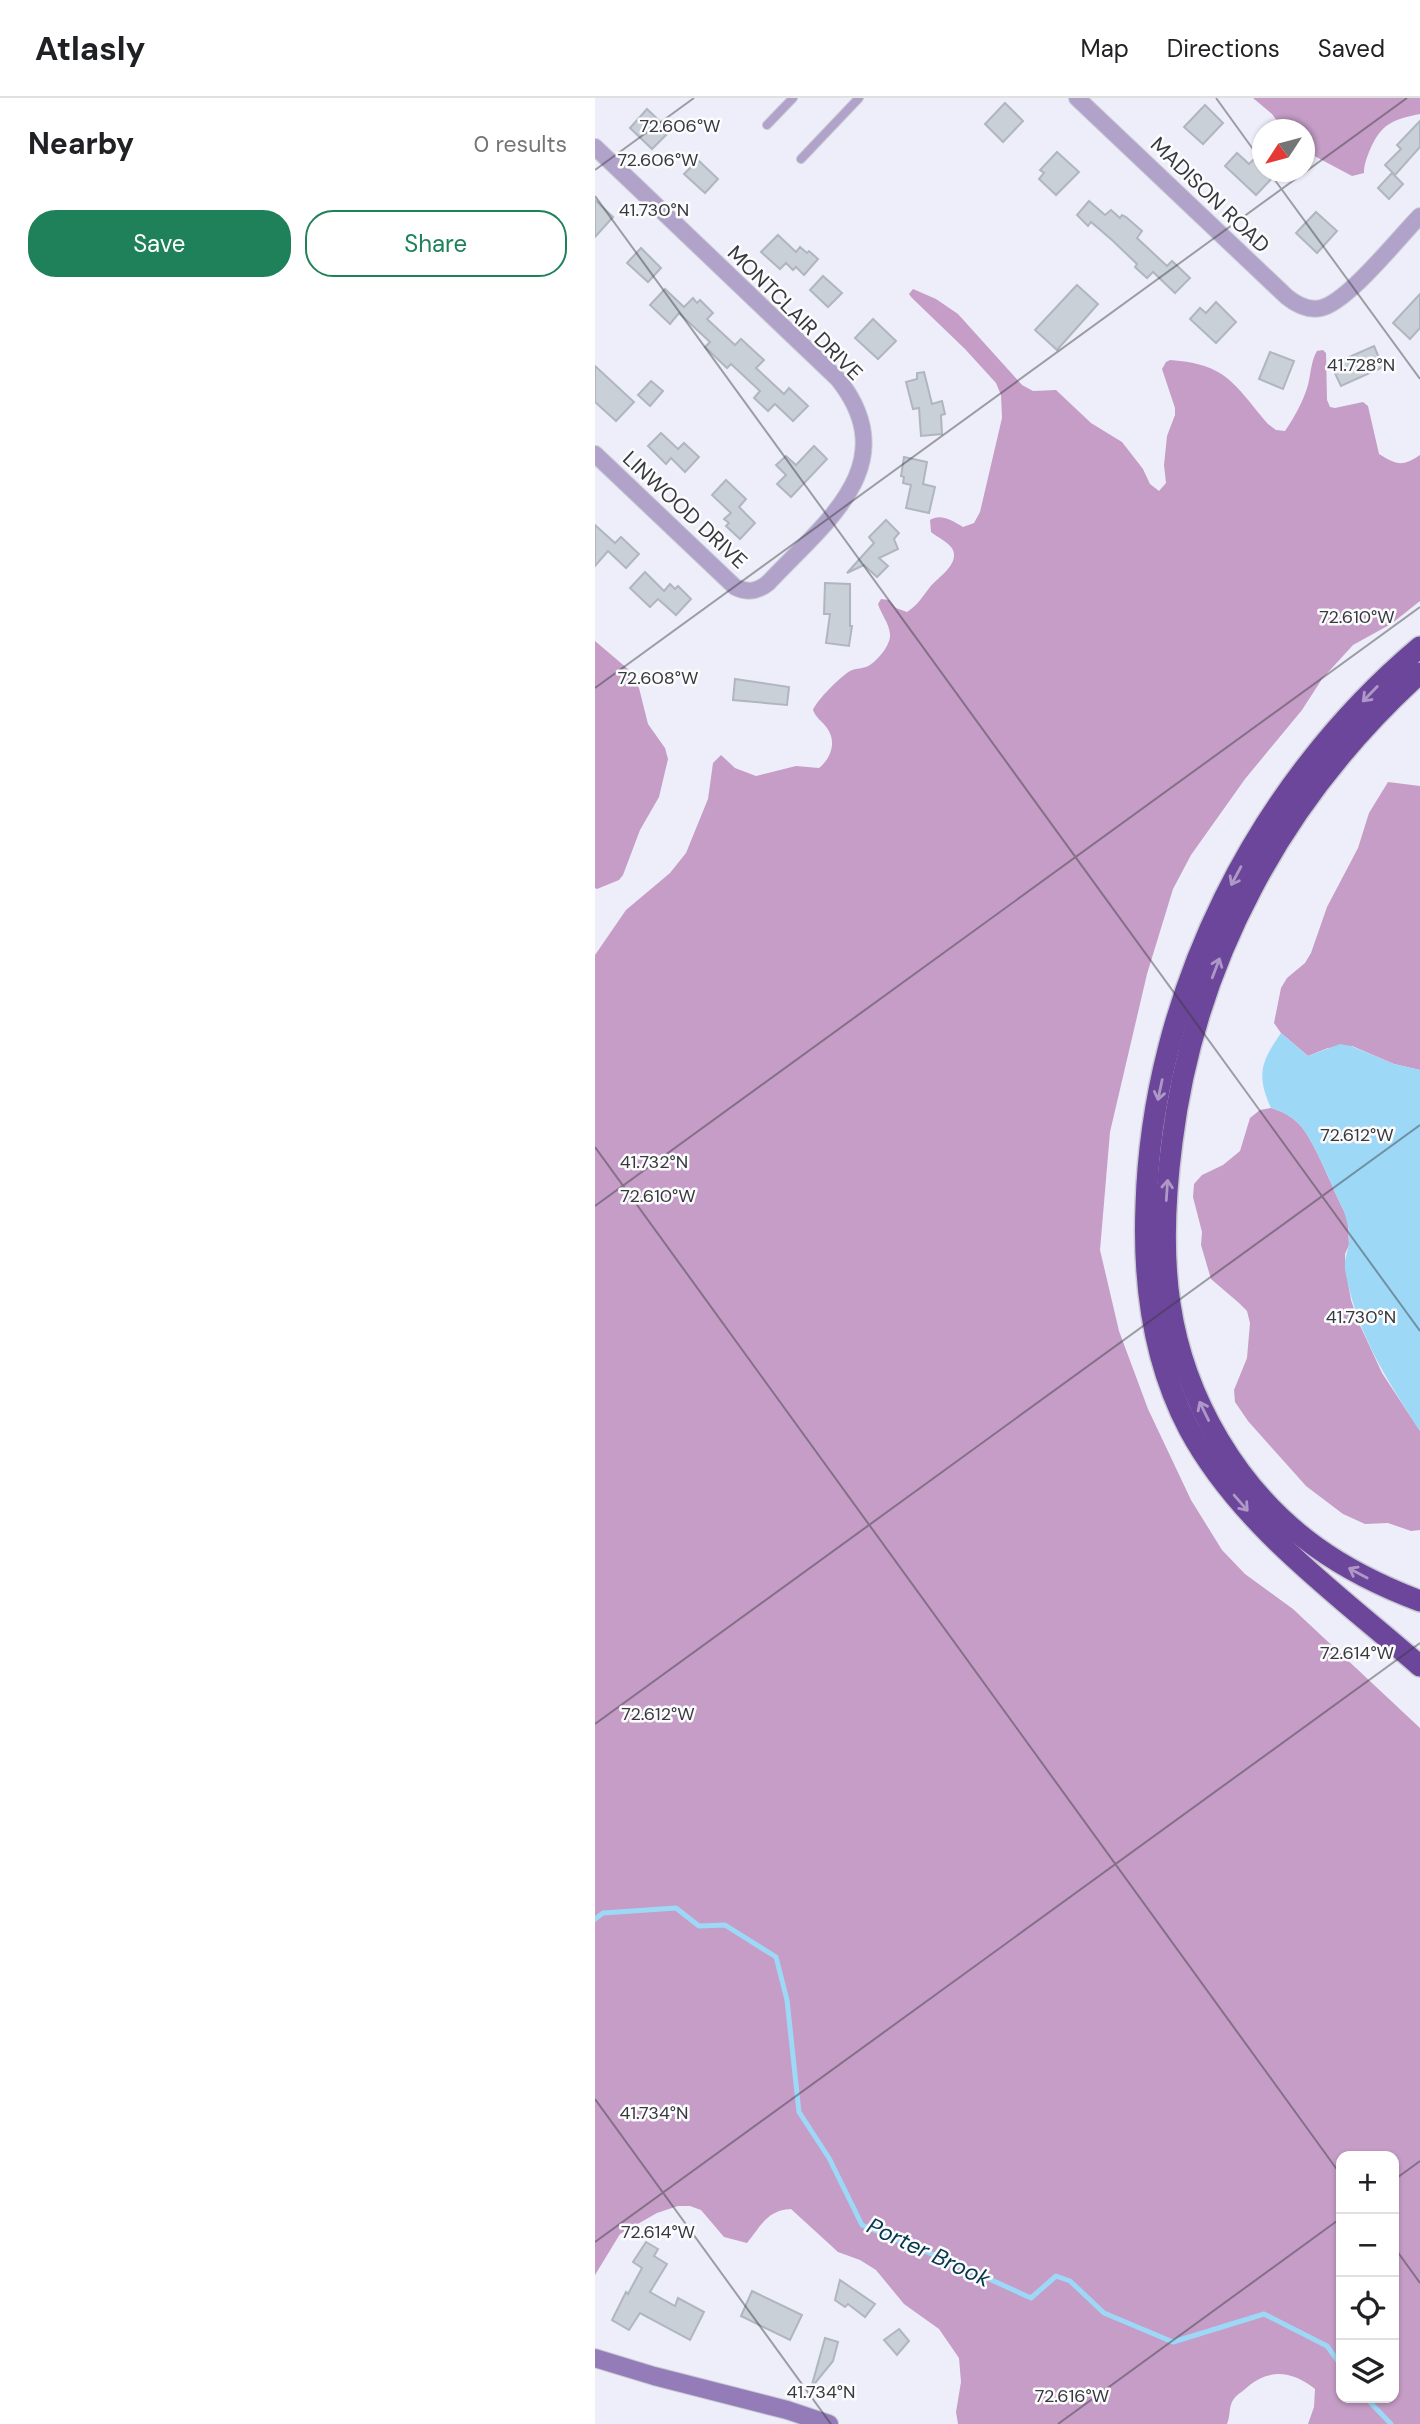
<!DOCTYPE html>
<meta charset="utf-8">
<style>
:root{--surface:#fff;--page:#f2f2f2;--text:#202124;--muted:#757577;--line:#e0e0e0;--accent:#1f8159}
body{margin:0;font-family:"DM Sans",sans-serif;background:var(--page);color:var(--text)}
.controls{position:absolute;right:21px;bottom:21px;display:grid;overflow:hidden;border-radius:14px;box-shadow:0 2px 5px #0004}
.controls button{width:63px;height:63px;display:grid;place-items:center;padding:0;border:0;border-bottom:2px solid var(--line);background:var(--surface);color:var(--text);font:35px sans-serif}
.compass{position:absolute;left:657px;top:21px;width:63px;height:63px;border-radius:50%;background:var(--surface);box-shadow:0 2px 5px #0004;rotate:234deg}
.list{margin:0;padding:0;list-style:none}
h2{display:flex;justify-content:space-between;align-items:center;height:91px;margin:0;padding:0 28px;font-size:30px}
h2 small{font-size:23px;font-weight:400;color:var(--muted)}
.actions{display:flex;gap:14px;padding:21px 28px}
.actions a{flex:1;padding:16px 0;border:2px solid var(--accent);border-radius:28px;text-align:center;font-size:24px;color:var(--accent)}
.actions .main{background:var(--accent);color:#fff}
.icon{flex:none;width:38px;height:38px;fill:none;stroke:currentColor;stroke-width:2;stroke-linecap:round;stroke-linejoin:round}
.map{position:relative;flex:none;width:825px;height:2326px;overflow:hidden}
header{display:flex;align-items:center;gap:42px;box-sizing:border-box;height:98px;padding:0 35px;background:var(--surface);border-bottom:2px solid var(--line)}
header strong{font-size:33px}
nav{display:flex;gap:38px;margin-inline-start:auto;font-size:24px}
main{display:flex}
aside{flex:1;background:var(--surface)}
.map>svg:first-child{display:block}
.forest{fill:#c59dc6;fill-rule:evenodd}
.water{fill:#9ed8f7}
.lines{fill:none;stroke-linecap:round;stroke-linejoin:round}
.stream{stroke:#9ed8f7;stroke-width:5}
.building{fill:#c9d0d8;stroke:#b0b6bf;stroke-width:2}
.lane-casing{stroke:#c9cad3;stroke-width:10}
.street-casing{stroke:#c9cad3;stroke-width:18}
.secondary-casing{stroke:#c9cad3;stroke-width:20}
.highway-casing{stroke:#c9cad3;stroke-width:24}
.lane{stroke:#b1a2ca;stroke-width:8}
.street{stroke:#b1a2ca;stroke-width:16}
.secondary{stroke:#937cb7;stroke-width:18}
.highway{stroke:#6c469a;stroke-width:21}
.oneway{stroke:#ad98c7}
.ticks{fill:none;stroke:#38393d;stroke-width:2;stroke-opacity:0.45}
.labels{text-anchor:middle;dominant-baseline:central;stroke-width:5;stroke-linejoin:round;paint-order:stroke}
.street-label{font-size:21px;fill:#38393d;stroke:#fcfcfe}
.water-label{font-size:23px;font-style:italic;fill:#05384d;stroke:#fcfcfe}
.ticks-label{font-size:18px;text-anchor:middle;fill:#38393d;stroke:#fcfcfe;stroke-width:5;stroke-linejoin:round;paint-order:stroke}
</style>
<header>
<strong>Atlasly</strong>
<nav><a>Map</a><a>Directions</a><a>Saved</a></nav>
</header>
<main>
<aside>
<h2>Nearby<small>0 results</small></h2>
<ul class="list">
</ul>
<div class="actions"><a class="main">Save</a><a>Share</a></div>
</aside>
<div class="map">
<svg width="825" height="2326" viewBox="0 0 825 2326">
<rect width="100%" height="100%" fill="#edeef9"/>
<g class="forest">
<path d="M658 0H825V16C796 22 786 26 774 54 771 62 769 67 769 75L757 78 710 53V32L688 31 677 16Z"/>
<path d="M318 191 341 201 363 216 427 287 438 293 461 292 496 325 527 344 548 371 555 386 564 393 571 385 569 367 572 338 580 317V310L567 271 571 264 575 262C632 266 639 286 673 326L681 332 690 333C700 318 708 304 713 287 716 275 716 263 722 253L728 252 731 255 732 302 735 309 740 310 768 304 773 308 784 356C802 367 807 369 825 357V503L796 526 758 547 727 581 707 612 650 681 596 757 578 791 552 876 515 1034 505 1152 524 1233 553 1311 596 1402 627 1452 650 1476 698 1511 825 1630V2326H713L719 2309 720 2291C696 2272 672 2270 649 2292 645 2295 639 2299 637 2304 634 2310 635 2319 632 2326H363L361 2314 366 2284 364 2260 344 2231 309 2206 281 2172 265 2162 243 2154 196 2111C172 2112 166 2128 152 2145L129 2139 106 2112 95 2108H83L62 2115 25 2136 0 2177V857L31 812 75 775 91 755 113 701 118 665 126 657 140 670 161 678 201 668 224 670C236 660 242 644 232 630 227 623 221 620 218 612 222 602 245 579 255 573 261 570 269 571 275 567 284 561 296 546 295 536 294 525 286 516 283 506L286 501 294 502 301 510 312 514C323 507 327 499 335 489 342 480 364 467 358 452 355 445 342 439 336 434L335 422C346 415 358 423 368 429L379 425 385 414 407 320 406 297 401 285 370 251 317 200 314 196ZM746 2058H799V2300H746Z"/>
<polygon points="0,543 33,571 44,590 53,626 70,650 73,661 64,699 45,732 28,777 24,782 2,791 0,790"/>
<polygon points="793,684 825,688 825,972 799,966 757,948 733,950 713,958 686,935 679,925 686,890 692,880 710,865 716,855 732,809 763,750 774,715"/>
<path d="M676 1010C687 1013 696 1018 704 1026 719 1041 738 1092 749 1113L753 1124 754 1147 750 1156V1168L756 1202 763 1223 787 1275 825 1333V1432L816 1433 793 1425 770 1426 748 1416 711 1388 653 1323 640 1304 639 1292 652 1260 655 1225 652 1213 644 1205 616 1181 606 1147 607 1134 598 1099 599 1086 607 1077 628 1067 645 1053 655 1020 665 1012Z"/>
</g>
<path class="water" d="M686 935 713 958 745 946 756 948 799 966 825 972V1333C792 1282 763 1237 751 1177 748 1160 752 1159 754 1145 755 1135 752 1123 749 1113 738 1092 719 1041 704 1026 696 1018 687 1013 676 1010 661 977 666 964 686 935Z"/>
<g class="lines">
<g class="stream">
<polyline points="0,1821 8,1815 81,1810 104,1828 130,1827 181,1859 192,1902 204,2014 234,2060 267,2127 368,2169 436,2200 461,2178 475,2183 509,2215 578,2244 669,2216 732,2248 746,2267"/>
<polyline points="771,2300 796,2326"/>
</g>
</g>
<g class="building">
<polygon points="410,5 428,23 408,44 390,26"/>
<polygon points="610,7 628,25 608,46 589,29"/>
<polygon points="52,11 75,33 57,51 35,30"/>
<polygon points="825,23 825,49 800,77 790,67 806,51 802,47"/>
<polygon points="668,52 668,74 683,74 661,97 630,68 642,55 654,66"/>
<polygon points="462,54 484,74 461,97 444,81 449,75 445,72"/>
<polygon points="103,62 123,81 110,95 89,76"/>
<polygon points="797,75 808,86 794,101 783,90"/>
<polygon points="0,102 18,119 0,139"/>
<polygon points="494,103 510,117 516,112 525,120 527,117 531,119 547,133 542,140 572,168 577,163 595,180 580,195 558,174 552,180 540,169 542,166 517,142 496,124 493,128 482,117"/>
<polygon points="721,114 742,133 722,155 701,135"/>
<polygon points="183,137 201,154 205,149 212,155 214,153 223,161 209,177 201,169 198,172 191,165 185,171 166,154"/>
<polygon points="46,150 66,170 53,184 32,165"/>
<polygon points="228,178 247,195 233,209 215,192"/>
<polygon points="482,187 503,206 462,252 440,232"/>
<polygon points="70,191 89,209 98,200 102,205 105,202 118,215 112,221 140,247 146,241 169,262 161,270 189,296 194,290 213,308 198,323 180,306 173,313 159,300 165,293 136,266 132,270 110,249 115,244 84,215 75,226 55,207"/>
<polygon points="825,196 825,230 815,241 798,225"/>
<polygon points="621,204 641,224 621,245 595,221 605,210 611,215"/>
<polygon points="278,221 301,243 283,261 260,240"/>
<polygon points="779,248 788,269 746,288 736,267"/>
<polygon points="675,254 699,263 688,291 664,281"/>
<polygon points="0,268 39,304 21,323 0,304"/>
<polygon points="329,274 337,306 347,303 350,316 346,317 347,336 326,338 324,310 318,311 311,284 322,281 322,275"/>
<polygon points="56,283 68,293 55,308 43,297"/>
<polygon points="66,335 83,351 89,345 104,359 90,374 76,360 71,366 53,348"/>
<polygon points="219,348 232,361 196,399 182,386 191,377 181,367 191,358 201,367"/>
<polygon points="309,359 332,364 328,386 340,389 334,415 311,410 316,387 308,385 309,379 306,378"/>
<polygon points="131,382 151,401 144,409 160,425 145,441 131,428 134,425 129,421 136,415 117,397"/>
<polygon points="291,422 304,435 299,441 303,451 284,460 293,468 282,479 269,467 252,475 279,445 274,439"/>
<polygon points="0,427 20,445 26,439 44,456 31,470 13,453 0,468"/>
<polygon points="50,474 69,493 75,486 80,491 83,488 96,501 81,517 63,501 55,509 35,490"/>
<polygon points="230,485 255,486 255,528 257,528 254,548 231,545 235,516 229,516"/>
<polygon points="140,581 194,589 192,607 138,602"/>
<polygon points="51,2144 63,2151 59,2158 72,2166 55,2194 80,2208 83,2200 109,2214 95,2242 45,2215 34,2232 17,2222 31,2194 33,2196 47,2170 38,2164"/>
<polygon points="245,2182 280,2206 270,2219 253,2206 250,2209 240,2202"/>
<polygon points="157,2193 207,2217 195,2242 146,2218"/>
<polygon points="304,2231 314,2243 302,2257 289,2242"/>
<polygon points="230,2240 243,2244 238,2263 216,2290"/>
</g>
<g class="lines">
<g class="lane-casing">
<g id="lane">
<polyline points="172,27 198,0"/>
<polyline points="206,61 264,0"/>
</g>
</g>
<g class="street-casing">
<g id="street">
<path d="M482 0 692 199C702 207 713 213 726 210 753 204 804 139 825 118"/>
<path d="M0 49 243 281C311 367 229 425 173 485 162 494 152 495 140 489L0 356"/>
</g>
</g>
<g class="secondary-casing">
<polyline id="secondary" points="0,2260 59,2278 192,2312 234,2326"/>
</g>
<g class="highway-casing">
<g id="highway">
<path d="M825 549C662 686 557 896 551 1108 548 1185 558 1263 594 1331 646 1428 744 1497 825 1568"/>
<path d="M825 575C757 637 700 708 657 790 615 869 588 956 577 1044 570 1098 567 1153 575 1206 589 1301 643 1393 721 1449 753 1472 788 1489 825 1503"/>
</g>
</g>
<use href="#lane" class="lane"/>
<use href="#street" class="street"/>
<use href="#secondary" class="secondary"/>
<use href="#highway" class="highway"/>
</g>
<defs><path id="oneway-shaft" d="M-6 0H5M1.5-3L5.5 0L1.5 3" fill="none" stroke-width="1.6" stroke-linecap="round" stroke-linejoin="round" transform="scale(1.75)"/></defs>
<g class="oneway">
<use href="#oneway-shaft" transform="translate(775 596) rotate(134)"/>
<use href="#oneway-shaft" transform="translate(641 778) rotate(118)"/>
<use href="#oneway-shaft" transform="translate(621 870) rotate(-69)"/>
<use href="#oneway-shaft" transform="translate(565 992) rotate(102)"/>
<use href="#oneway-shaft" transform="translate(572 1092) rotate(-86)"/>
<use href="#oneway-shaft" transform="translate(609 1313) rotate(-116)"/>
<use href="#oneway-shaft" transform="translate(646 1405) rotate(49)"/>
<use href="#oneway-shaft" transform="translate(763 1475) rotate(-152)"/>
</g>
<path class="ticks" d="M621 0 668 65M0 72 99 0M674 74 825 281M0 98 825 1233M0 590 812 0M0 1049 746 2077M0 1108 825 509M0 1626 825 1027M0 2001 236 2326M799 2082 825 2063M0 2144 825 1545M799 2149 825 2185M463 2326 746 2120"/>
<g class="labels">
<g class="street-label">
<text transform="translate(615 97) rotate(44)">MADISON ROAD</text>
<text transform="translate(200 215) rotate(45)">MONTCLAIR DRIVE</text>
<text transform="translate(90 412) rotate(43)">LINWOOD DRIVE</text>
</g>
<g class="water-label">
<text transform="translate(334 2154) rotate(25)">Porter Brook</text>
</g>
</g>
<g class="ticks-label">
<text x="85" y="34">72.606°W</text>
<text x="63" y="68">72.606°W</text>
<text x="59" y="118">41.730°N</text>
<text x="766" y="273">41.728°N</text>
<text x="762" y="525">72.610°W</text>
<text x="63" y="586">72.608°W</text>
<text x="762" y="1043">72.612°W</text>
<text x="59" y="1070">41.732°N</text>
<text x="63" y="1104">72.610°W</text>
<text x="766" y="1225">41.730°N</text>
<text x="762" y="1561">72.614°W</text>
<text x="63" y="1622">72.612°W</text>
<text x="59" y="2021">41.734°N</text>
<text x="63" y="2140">72.614°W</text>
<text x="226" y="2300">41.734°N</text>
<text x="477" y="2304">72.616°W</text>
</g>
</svg>
<div class="controls">
<button>+</button>
<button>−</button>
<button><svg class="icon" aria-label="locate" viewBox="0 0 24 24"><circle cx="12" cy="12" r="6"/><path d="M12 2v4M12 18v4M2 12h4M18 12h4"/></svg></button>
<button><svg class="icon" aria-label="layers" viewBox="0 0 24 24"><path d="M12 4l9 5-9 5-9-5zM3 14l9 5 9-5"/></svg></button>
</div>
<svg class="compass" viewBox="-18 -18 36 36"><path d="M0-13l5 13h-10z" fill="#e53935"/><path d="M0 13l5-13h-10z" fill="#757577"/></svg>
</div>
</main>
